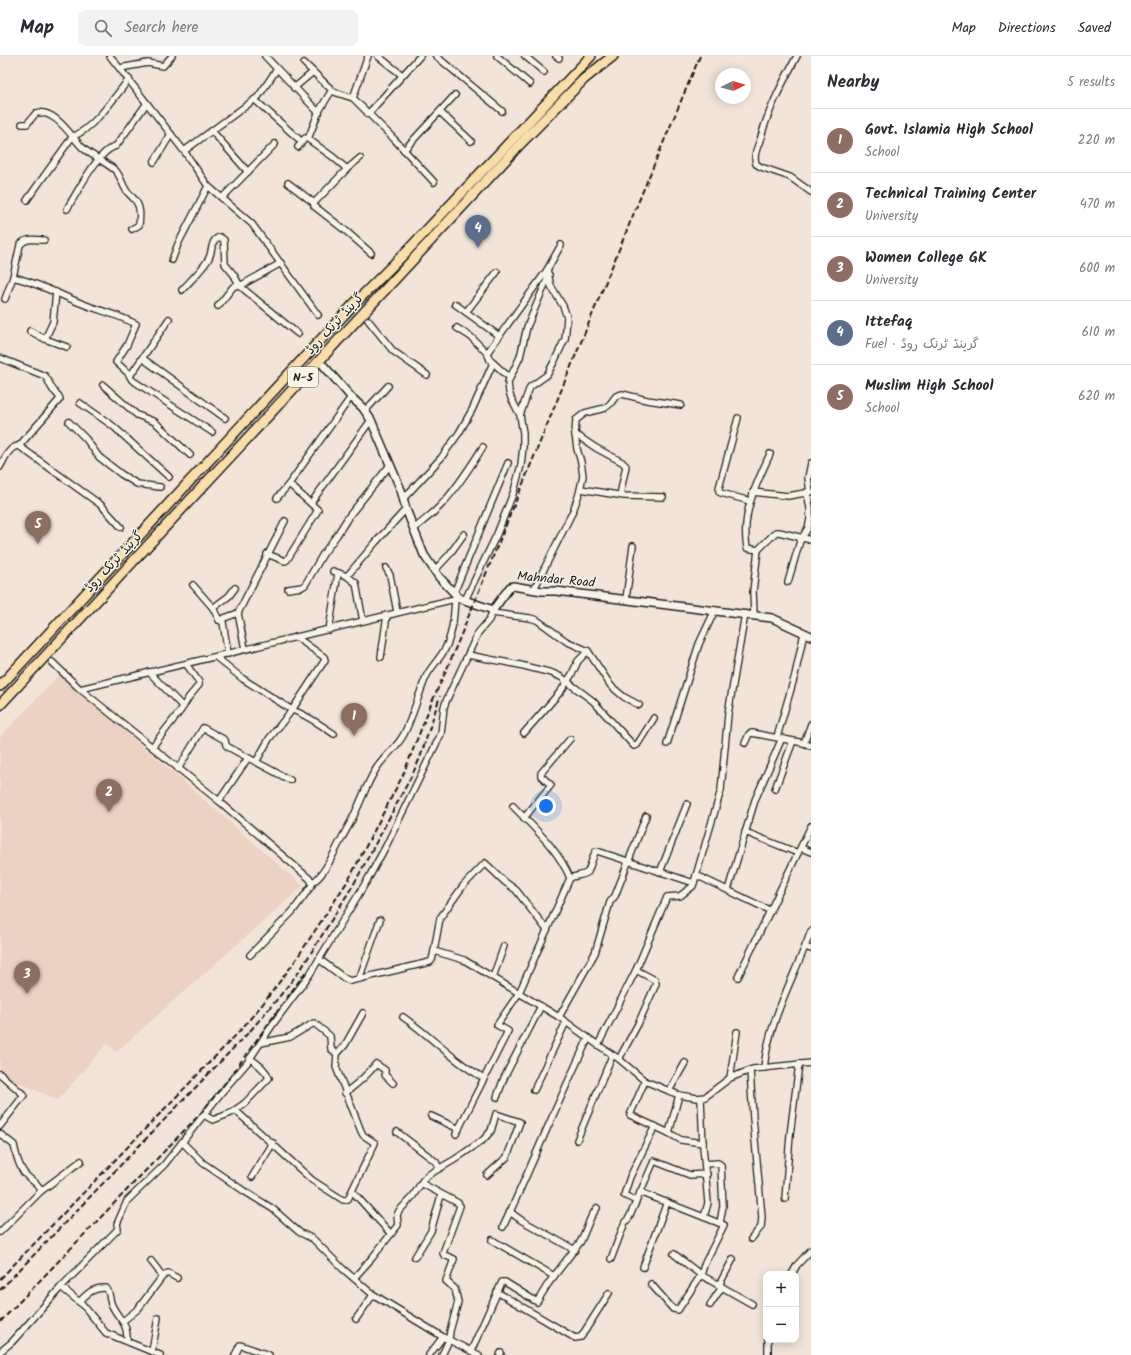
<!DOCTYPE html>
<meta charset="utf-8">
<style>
:root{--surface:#fff;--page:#f2f2f3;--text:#2b2b33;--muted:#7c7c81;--line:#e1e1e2;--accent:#1c1c1c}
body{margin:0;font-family:Kalam,"Playpen Sans Arabic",sans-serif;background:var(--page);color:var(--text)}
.controls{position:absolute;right:12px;bottom:12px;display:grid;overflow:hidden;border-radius:8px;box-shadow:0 2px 10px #0003}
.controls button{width:36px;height:36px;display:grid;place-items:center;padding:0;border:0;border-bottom:1px solid var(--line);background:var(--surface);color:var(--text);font:20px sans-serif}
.compass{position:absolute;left:715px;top:12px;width:36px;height:36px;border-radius:50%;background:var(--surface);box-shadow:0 2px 10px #0003;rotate:84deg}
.you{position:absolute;left:546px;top:750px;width:14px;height:14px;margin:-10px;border:3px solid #fff;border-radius:50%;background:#1a73e8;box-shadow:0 0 0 6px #1a73e833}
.badge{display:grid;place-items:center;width:26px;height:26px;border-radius:50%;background:var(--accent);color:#fff;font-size:13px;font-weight:700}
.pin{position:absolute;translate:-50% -33px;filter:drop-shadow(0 1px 2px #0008)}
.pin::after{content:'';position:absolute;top:21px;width:14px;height:12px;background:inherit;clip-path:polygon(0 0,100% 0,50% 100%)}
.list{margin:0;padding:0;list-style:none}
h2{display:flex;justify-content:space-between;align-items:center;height:52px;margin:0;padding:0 16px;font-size:17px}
h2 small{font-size:13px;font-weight:400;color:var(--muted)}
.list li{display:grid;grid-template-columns:26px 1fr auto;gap:12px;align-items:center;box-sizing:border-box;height:64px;padding:0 16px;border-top:1px solid var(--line)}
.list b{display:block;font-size:15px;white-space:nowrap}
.list p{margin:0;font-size:13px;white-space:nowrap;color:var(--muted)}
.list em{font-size:13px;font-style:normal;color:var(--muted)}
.icon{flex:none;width:22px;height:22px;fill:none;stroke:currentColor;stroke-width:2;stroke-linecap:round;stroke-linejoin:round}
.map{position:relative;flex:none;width:811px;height:1299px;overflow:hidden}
header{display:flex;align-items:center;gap:24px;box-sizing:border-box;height:56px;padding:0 20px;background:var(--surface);border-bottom:1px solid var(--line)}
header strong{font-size:19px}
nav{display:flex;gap:22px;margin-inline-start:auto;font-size:14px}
.search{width:280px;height:36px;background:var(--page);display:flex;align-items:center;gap:10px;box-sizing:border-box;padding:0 14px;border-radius:8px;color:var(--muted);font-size:15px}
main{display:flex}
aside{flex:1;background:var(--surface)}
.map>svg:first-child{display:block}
.built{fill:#ecd1c5}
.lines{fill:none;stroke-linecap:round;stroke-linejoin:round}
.minor-casing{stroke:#1c1c1c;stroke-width:8}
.tertiary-casing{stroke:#1c1c1c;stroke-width:10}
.trunk-casing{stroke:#1c1c1c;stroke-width:12}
.minor{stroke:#f7f3e8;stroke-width:5.5}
.tertiary{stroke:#f7f3e8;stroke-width:7}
.trunk{stroke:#f9deab;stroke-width:9}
.rail{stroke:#1c1c1c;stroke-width:2;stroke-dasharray:6 3;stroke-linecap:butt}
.labels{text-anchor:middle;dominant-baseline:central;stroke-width:3;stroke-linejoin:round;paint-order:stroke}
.shield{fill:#f7f3e8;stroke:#5e5c59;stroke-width:1}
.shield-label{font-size:12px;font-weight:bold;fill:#1c1c1c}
.street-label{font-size:13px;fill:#1c1c1c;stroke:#f7f3e8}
</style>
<header>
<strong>Map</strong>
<div class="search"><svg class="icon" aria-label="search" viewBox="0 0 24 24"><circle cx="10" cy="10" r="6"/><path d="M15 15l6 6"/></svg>Search here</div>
<nav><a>Map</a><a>Directions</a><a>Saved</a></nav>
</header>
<main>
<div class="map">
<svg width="811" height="1299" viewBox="0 0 811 1299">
<rect width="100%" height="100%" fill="#f2e4d8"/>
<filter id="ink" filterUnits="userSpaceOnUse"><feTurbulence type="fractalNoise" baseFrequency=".025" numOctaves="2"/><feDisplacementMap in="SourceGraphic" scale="8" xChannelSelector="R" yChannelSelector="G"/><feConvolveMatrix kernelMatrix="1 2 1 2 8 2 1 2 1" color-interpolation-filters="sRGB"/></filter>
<g filter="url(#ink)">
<polygon class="built" points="60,618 303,830 116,996 107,987 58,1044 0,1018 0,681"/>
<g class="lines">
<g class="minor-casing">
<g id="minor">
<polyline points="110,0 184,95 208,130 252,168 318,259"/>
<polyline points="265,0 319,57"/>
<polyline points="368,0 353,42 394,83 434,126"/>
<polyline points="378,0 402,19"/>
<polyline points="436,0 502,55"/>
<polyline points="497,0 530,28"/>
<polyline points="525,0 544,16"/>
<polyline points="556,0 559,2"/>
<path d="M797 0C783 26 769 52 761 81 758 91 753 98 756 108L761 111 790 121 811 136"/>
<polyline points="304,7 334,36 353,42"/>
<polyline points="120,12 148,7 163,10 172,0"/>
<polyline points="294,32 313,16"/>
<polyline points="255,44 302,86"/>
<polyline points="440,56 471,85"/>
<polyline points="368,58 420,0"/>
<path d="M22 68H27L36 57C56 53 71 81 83 92 93 101 106 106 116 115 121 121 122 128 126 134 128 138 132 140 134 143 141 150 140 160 139 169L132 173"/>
<polyline points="212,75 248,116"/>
<polyline points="308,83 319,55 332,34"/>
<polyline points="298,91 305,82 308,83 333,101 347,113"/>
<polyline points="404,94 455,39"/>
<polyline points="184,95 258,41 277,13"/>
<polyline points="360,102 347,113 314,147 314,150 346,175 371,197"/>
<polyline points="154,106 171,78"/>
<polyline points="288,127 314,147"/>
<polyline points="222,142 275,88"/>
<path d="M27 144 72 81C93 73 115 41 129 23"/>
<path d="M67 153C77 137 98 94 116 90L147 47"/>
<polyline points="172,204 178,188 208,130"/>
<path d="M13 221C38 227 60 239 83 248 101 255 119 259 136 268L127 289 116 306 128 317 132 324 212 376"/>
<path d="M182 234C190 225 204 212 209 202 213 194 210 184 220 181L224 184 225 208 234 219 240 230 281 207"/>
<path d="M5 243 13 221 20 189C26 181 35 184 44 184"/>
<polyline points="455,248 499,280"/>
<polyline points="218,250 233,231 236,229 240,230 298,278"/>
<polyline points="466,256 497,216"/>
<polyline points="368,264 393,295 427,319"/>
<polyline points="457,272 471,281 487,297 490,304 510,322"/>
<polyline points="30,275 45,283 67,291"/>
<polyline points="45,283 53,266 56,236"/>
<polyline points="487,297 547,214"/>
<path d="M0 302 45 320C49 324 50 331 54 335 57 338 59 339 60 343L19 390"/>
<polyline points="142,302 225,362"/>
<polyline points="130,320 169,263"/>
<polyline points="103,329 137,359 155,366 190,399"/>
<polyline points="80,347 113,370 169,421"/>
<polyline points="365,355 388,330"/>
<polyline points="520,359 511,342 509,336 508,326 520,301 527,271 549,219"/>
<polyline points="738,362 719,432 719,436 721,437 750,445"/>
<polyline points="69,366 86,383 99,401 121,418 137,428 160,431"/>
<polyline points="575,378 596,392 622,406 626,410 620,439"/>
<path d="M0 411C4 404 9 390 19 390L101 449 121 471"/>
<polyline points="581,433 624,440 663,441"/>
<polyline points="753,436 788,440 811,436"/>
<polyline points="810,436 808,422 811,407"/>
<polyline points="277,442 289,428 351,341"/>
<polyline points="404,442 441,402 459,377 472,354 493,307"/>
<polyline points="311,447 371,364"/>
<path d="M414 473C423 465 434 457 442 448 458 431 470 411 483 391"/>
<path d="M758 494 747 492C741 457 756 429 770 398"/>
<polyline points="267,498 285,505 287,504 318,454 289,428"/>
<polyline points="386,512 390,519 397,556"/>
<polyline points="435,514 449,499 464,478"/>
<polyline points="333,515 347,520 356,527 363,565"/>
<polyline points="347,520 376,486 406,453"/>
<polyline points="788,526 800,485 808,472 810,463 810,452 807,436"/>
<polyline points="193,529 213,552 219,564 223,566 228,598"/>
<polyline points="288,533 302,531 305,529 323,498 337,479 349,460 390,409"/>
<polyline points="534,533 573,455 579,438 583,420 581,406 577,393 575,378 576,364 585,357 605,352 610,348 616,340 622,338 647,344 681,349"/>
<polyline points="454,537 508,407"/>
<polyline points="626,543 633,490"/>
<polyline points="465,544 497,478 514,435 521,409 523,391 523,377 520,359 526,342 530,331 547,319 554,306 565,283 566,274 567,261 563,250 551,230 547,214 561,189"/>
<polyline points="213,552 229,540 235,532"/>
<polyline points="492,557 530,562 537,564 566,585 588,595 611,630 624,641 639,649"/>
<polyline points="745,558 728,658 721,734 693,830 680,840 667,841 636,914 598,989 619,1003 645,1025 679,1039 697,1042 705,1041 730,1022 753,1013 811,1007"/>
<polyline points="754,559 753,535 758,494 776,476 779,476 811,484"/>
<polyline points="219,564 238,557"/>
<polyline points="329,574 338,517"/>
<polyline points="245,593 238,557 285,465"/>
<polyline points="468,599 520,609 552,617 561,621 593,645 634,690 637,689 654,662"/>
<path d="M216 601 243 623 292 654C307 659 321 669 334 678"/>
<polyline points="381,601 387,559"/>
<polyline points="52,606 80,633 219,745 311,824 312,829 293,855 250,899"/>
<polyline points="149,616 183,651"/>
<polyline points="80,633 459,542"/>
<polyline points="524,677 561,635 572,618 578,605 588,595"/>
<polyline points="777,681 795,619 804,577"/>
<polyline points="745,687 749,678 752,677 804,687 811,690"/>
<polyline points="804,687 811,668"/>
<polyline points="667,688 699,588 715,554"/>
<polyline points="152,691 181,654 189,641 199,629 199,626 186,608"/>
<polyline points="256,706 269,683 292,654 325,604 324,601 296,581"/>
<polyline points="178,713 203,672 225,684 226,689 228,691 290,724"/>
<polyline points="775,733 793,685"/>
<polyline points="219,745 248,702"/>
<path d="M513 750C534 772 558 793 570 822"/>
<polyline points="524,762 551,729 541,720 541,717 570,683"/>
<polyline points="745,776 798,797"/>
<polyline points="801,792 811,796"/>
<polyline points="660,816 687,748"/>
<polyline points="696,819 771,855"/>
<path d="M312 826C323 823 335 794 341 784 345 775 351 767 355 757 362 743 367 727 376 713 384 700 397 692 404 678 413 660 418 640 426 621 431 610 441 602 446 591 453 576 454 559 455 543"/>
<polyline points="728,834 755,744 782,682"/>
<polyline points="805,891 811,893"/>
<polyline points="434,895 440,862 463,830 485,807 505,826 516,834 547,874"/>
<polyline points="319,903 344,922 350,925 430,906 432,904 434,895 464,904 559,961 598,989"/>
<polyline points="493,921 504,890"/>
<polyline points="738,921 811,770"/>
<polyline points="359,923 380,864"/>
<path d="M403 961C431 980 454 1006 484 1022"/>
<polyline points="559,961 595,897 610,846 615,840 646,760"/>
<polyline points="261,987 290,981 314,967 330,980 331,993 337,998"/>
<polyline points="619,1003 638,968 656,928 655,924 636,914"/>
<path d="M764 1012C769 963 795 920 811 875"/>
<polyline points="750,1014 753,1062 762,1161 761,1171 751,1183"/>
<polyline points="0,1018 24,1039 0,1070"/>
<polyline points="730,1022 737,976"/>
<polyline points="645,1025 630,1059 669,1077 681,1084 703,1087"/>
<polyline points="534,1034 566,966"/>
<polyline points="669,1035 685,1007"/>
<path d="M345 1037C357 1028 367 1020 376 1008L385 1014V1019L393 1027"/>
<polyline points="497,1041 504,1022 541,950"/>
<polyline points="701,1043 703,1090 708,1147 704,1161"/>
<polyline points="235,1054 312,1124 343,1144 345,1144 348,1143 375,1087 363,1079 361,1075 336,1011 337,998 345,989 363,957"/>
<path d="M204 1059 213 1064 231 1057 245 1047 269 1022C266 1013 257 1008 250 1002"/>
<polyline points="431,1060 459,1073"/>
<polyline points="397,1076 431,1102 436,1106 439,1112"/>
<polyline points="669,1077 679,1039"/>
<path d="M0 1078 14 1089C16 1099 19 1112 26 1119 31 1125 39 1127 41 1135L81 1105"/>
<path d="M456 1078 508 975 497 969 519 937 570 822C576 819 583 820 588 816L595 796 597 795 694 827"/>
<polyline points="577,1084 612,1000"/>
<polyline points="182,1086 203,1107 244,1135 273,1153 299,1176 313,1183 343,1213 371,1237 443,1281"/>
<polyline points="705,1108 718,1107 721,1109 723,1150 720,1167"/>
<polyline points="252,1121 273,1087"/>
<polyline points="421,1127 458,1147 460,1150 443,1197 444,1199 454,1203 446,1225 455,1233 458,1246 450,1275 449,1284 442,1299"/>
<polyline points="352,1135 391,1178"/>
<polyline points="640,1136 724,1169 704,1209 701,1219 752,1248"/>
<polyline points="785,1143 790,1079 799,1008"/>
<polyline points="636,1145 624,1139 630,1121 655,1070"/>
<polyline points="510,1156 521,1164 575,1194"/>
<path d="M503 1171C532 1109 558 1045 588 983"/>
<polyline points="0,1176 41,1135"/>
<polyline points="492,1184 554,1220"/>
<polyline points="415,1201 431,1175 441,1139"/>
<polyline points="611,1203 625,1166 629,1162 654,1105 690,1119 707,1118"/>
<polyline points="643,1211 667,1146"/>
<polyline points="792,1218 797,1209 811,1194"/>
<polyline points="162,1221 168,1217 177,1222"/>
<polyline points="354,1222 372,1202 398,1169 397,1159 399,1155 413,1140 423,1124 428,1119 454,1104 483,1084 491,1075 496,1058 520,1066 507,1101 487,1119"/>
<polyline points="651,1228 673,1253 678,1254 701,1219 674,1198"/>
<polyline points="719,1229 733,1203"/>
<polyline points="61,1231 83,1249 106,1277 160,1299"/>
<polyline points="497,1236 575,1282 581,1281 609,1237"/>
<path d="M79 1246C87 1238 93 1231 106 1232 110 1236 109 1241 111 1247 117 1263 128 1264 127 1285"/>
<polyline points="710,1249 722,1231"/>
<polyline points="356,1263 373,1239"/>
<polyline points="123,1265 138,1253 162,1221 158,1214 151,1205"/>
<polyline points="152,1295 158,1262"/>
<polyline points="471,1295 502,1226 505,1226 537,1246 548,1228 581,1185 591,1161 597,1152"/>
<polyline points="0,1296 12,1286 61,1231 118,1173 117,1168 127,1145 164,1109 221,1037 247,1007 273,968 310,918 368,823 386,790 441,678 444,651 447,643 478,577 489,564 493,554"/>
<polyline points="235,1299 240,1289 269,1299"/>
<polyline points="429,1299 443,1281 479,1299"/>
<polyline points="500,1299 501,1297"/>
<polyline points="768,1299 768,1284"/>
</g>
</g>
<g class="tertiary-casing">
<polyline id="tertiary" points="324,310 351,341 363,352 371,364 401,434 406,453 424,499 439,521 459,542 493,554 510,531 513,530 542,535 556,535 772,562 811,580"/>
</g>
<g class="trunk-casing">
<g id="trunk">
<polyline points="0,630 352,250 406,196 591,0"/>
<polyline points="0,649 523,85 584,23 613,0"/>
</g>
</g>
<use href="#minor" class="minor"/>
<use href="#tertiary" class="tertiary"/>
<use href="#trunk" class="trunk"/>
<g class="rail">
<polyline points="0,1223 237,978 262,949 293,908 349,823 403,719 431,648 449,608 645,130 700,0"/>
<polyline points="0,1234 250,975 279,941 301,913 355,826 412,719 420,702 440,640"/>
<polyline points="0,1266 201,1057 230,1021 307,914"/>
</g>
</g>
</g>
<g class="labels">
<rect class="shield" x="288" y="311" width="30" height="20" rx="3"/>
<g class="shield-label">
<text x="303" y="321">N-5</text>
</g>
<g class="street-label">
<text transform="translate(335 268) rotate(-47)">گرینڈ ٹرنک روڈ</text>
<text transform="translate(114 506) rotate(-47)">گرینڈ ٹرنک روڈ</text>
<text transform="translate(556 524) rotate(5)">Mahndar Road</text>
</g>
</g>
</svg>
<div class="controls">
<button>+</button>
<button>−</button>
</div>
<svg class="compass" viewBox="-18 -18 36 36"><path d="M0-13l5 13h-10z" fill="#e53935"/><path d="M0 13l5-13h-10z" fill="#7c7c81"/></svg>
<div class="you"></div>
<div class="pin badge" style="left:354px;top:680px;background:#8d6e63">1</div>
<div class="pin badge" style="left:109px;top:756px;background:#8d6e63">2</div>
<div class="pin badge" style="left:27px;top:938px;background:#8d6e63">3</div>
<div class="pin badge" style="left:478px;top:192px;background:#5c6f8a">4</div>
<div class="pin badge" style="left:38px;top:488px;background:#8d6e63">5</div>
</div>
<aside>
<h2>Nearby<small>5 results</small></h2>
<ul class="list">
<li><span class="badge" style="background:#8d6e63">1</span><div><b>Govt. Islamia High School</b><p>School</p></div><em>220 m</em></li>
<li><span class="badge" style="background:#8d6e63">2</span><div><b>Technical Training Center</b><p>University</p></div><em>470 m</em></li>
<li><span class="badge" style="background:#8d6e63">3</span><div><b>Women College GK</b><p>University</p></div><em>600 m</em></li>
<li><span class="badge" style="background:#5c6f8a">4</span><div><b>Ittefaq</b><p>Fuel · گرینڈ ٹرنک روڈ</p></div><em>610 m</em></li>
<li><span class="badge" style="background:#8d6e63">5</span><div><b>Muslim High School</b><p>School</p></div><em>620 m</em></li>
</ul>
</aside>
</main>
